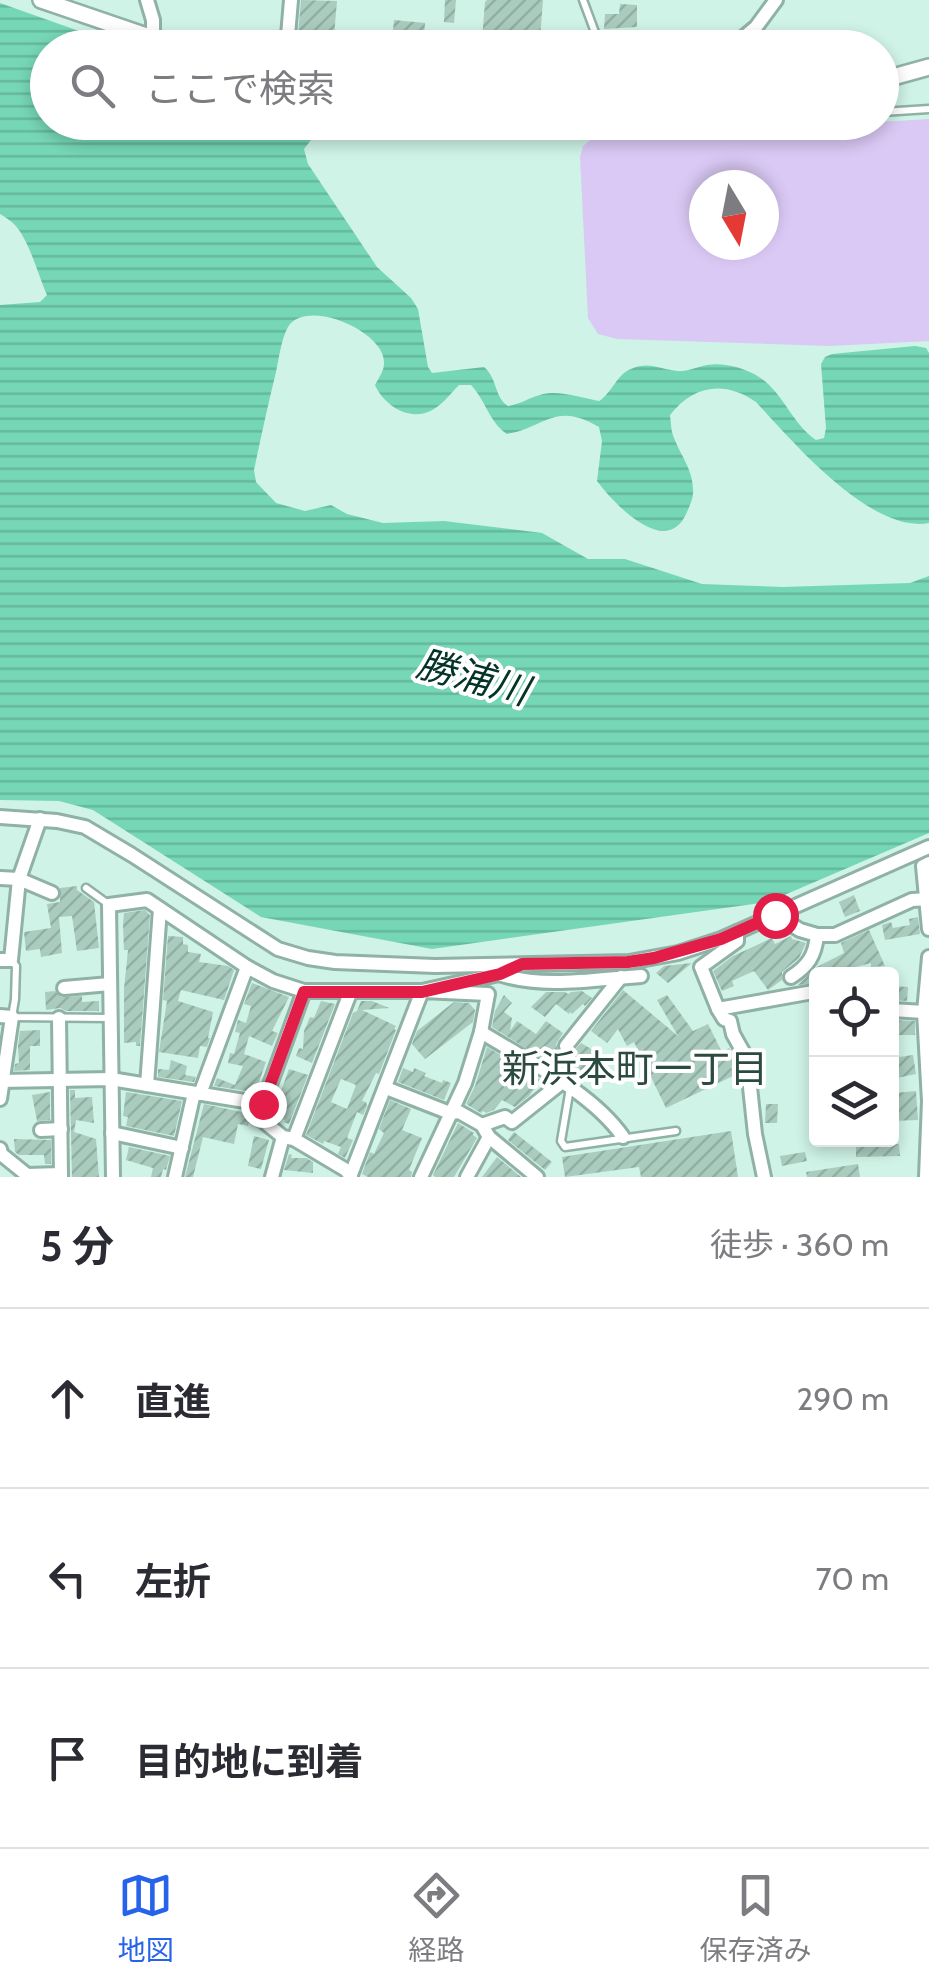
<!DOCTYPE html>
<html lang="ja">
<meta charset="utf-8">
<style>
:root{--surface:#fff;--page:#f2f2f3;--text:#2b2b33;--muted:#7c7c81;--line:#e1e1e2;--accent:#2563eb}
body{margin:0;font-family:Cabin,"Noto Sans JP",sans-serif;background:var(--page);color:var(--text)}
.controls{position:absolute;right:30px;bottom:30px;display:grid;overflow:hidden;border-radius:10px;box-shadow:0 5px 15px #0003}
.controls button{width:90px;height:90px;display:grid;place-items:center;padding:0;border:0;border-bottom:2px solid var(--line);background:var(--surface);color:var(--text);font:50px sans-serif}
.compass{position:absolute;left:689px;top:170px;width:90px;height:90px;border-radius:50%;background:var(--surface);box-shadow:0 5px 15px #0003;rotate:170deg}
.stop{position:absolute;width:30px;height:30px;margin:-22px;border:8px solid #e11d48;border-radius:50%;background:#fff}
.stop.end{background:#e11d48;border-color:#fff;box-shadow:0 2px 10px #0008}
.list{margin:0;padding:0;list-style:none}
h2{display:flex;justify-content:space-between;align-items:center;height:130px;margin:0;padding:0 40px;font-size:42px}
h2 small{font-size:32px;font-weight:400;color:var(--muted)}
.list li{display:grid;grid-template-columns:65px 1fr auto;gap:30px;align-items:center;box-sizing:border-box;height:180px;padding:0 40px;border-top:2px solid var(--line)}
.list b{display:block;font-size:38px;white-space:nowrap}
.list em{font-size:32px;font-style:normal;color:var(--muted)}
.icon{flex:none;width:55px;height:55px;fill:none;stroke:currentColor;stroke-width:2;stroke-linecap:round;stroke-linejoin:round}
.map{position:relative;flex:none;width:929px;height:1177px;overflow:hidden}
.search{position:absolute;background:var(--surface);box-shadow:0 5px 15px #0003;left:30px;right:30px;top:30px;height:110px;display:flex;align-items:center;gap:25px;box-sizing:border-box;padding:0 35px;border-radius:55px;color:var(--muted);font-size:38px}
.sheet{height:670px;background:var(--surface)}
nav{display:flex;justify-content:space-around;align-items:center;box-sizing:border-box;height:140px;border-top:2px solid var(--line);background:var(--surface);font-size:28px;color:var(--muted)}
nav a{display:grid;justify-items:center;gap:5px}
nav .on{color:var(--accent)}
.map>svg:first-child{display:block}
.park{fill:#dac9f5;fill-rule:evenodd}
.water{fill:url(#water-rules)}
.building{fill:url(#building-hatch);fill-rule:evenodd}
.lines{fill:none;stroke-linecap:round;stroke-linejoin:round}
.service-casing{stroke:#90b2a6;stroke-width:11}
.minor-casing{stroke:#90b2a6;stroke-width:18}
.tertiary-casing{stroke:#90b2a6;stroke-width:20}
.service{stroke:#fff;stroke-width:6}
.minor{stroke:#fff;stroke-width:12}
.tertiary{stroke:#fff;stroke-width:15}
.route{stroke:#e11d48;stroke-width:12}
.labels{text-anchor:middle;dominant-baseline:central;stroke-width:8;stroke-linejoin:round;paint-order:stroke}
.water-label{font-size:38px;font-style:italic;fill:#043327;stroke:#fff}
.neighbourhood-label{font-size:38px;fill:#2c4b40;stroke:#fff}
</style>
<div class="map">
<svg width="929" height="1177" viewBox="0 0 929 1177">
<defs>
<pattern id="water-rules" width="6" height="5" patternUnits="userSpaceOnUse" patternTransform="scale(2.5)"><rect width="6" height="5" fill="#76d7b7"/><path d="M0 2.5h6" fill="none" stroke="#65b89d"/></pattern>
<pattern id="building-hatch" width="6" height="6" patternUnits="userSpaceOnUse" patternTransform="scale(2.5)"><rect width="6" height="6" fill="#aaccbf"/><path d="M-1 1l2-2M0 6l6-6M5 7l2-2" fill="none" stroke="#91afa3"/></pattern>
</defs>
<rect width="100%" height="100%" fill="#cff3e6"/>
<path class="park" d="M929 119V341L830 346 617 339 598 334 588 318 580 157 583 146 590 140ZM704 185H764V245H704Z"/>
<path class="water" d="M0 3 124 47 48 48V122L334 123 318 131 304 149 308 164 377 267 411 298 418 309 428 367 432 373 484 367C498 379 494 397 508 406 521 404 528 398 540 395 557 389 582 398 599 401 612 393 617 374 631 369 649 361 659 369 677 371 686 372 697 367 707 365 722 362 746 368 759 377 783 392 792 424 816 440L824 438 826 428 821 364 825 357 832 354 915 346 926 348 929 353V523C871 534 792 441 756 402 725 380 693 385 670 415 671 423 671 431 674 438 681 456 693 470 693 490 694 497 690 505 687 512 667 560 614 504 597 481L602 441 599 427C555 401 546 427 507 434 489 422 486 401 471 385H459C450 394 440 408 428 412 407 420 384 405 375 385 378 379 384 371 384 364 387 332 306 297 288 327 281 340 279 358 276 372 268 404 261 437 254 470L256 482 276 503 305 511 331 505 347 514 383 523 444 521 542 533 588 559H625L702 584 783 587 910 583 929 576V833L768 902 432 949 261 917 93 810 59 801 0 800V305L40 302 47 295C38 275 29 239 14 224 10 220 5 217 0 214Z"/>
<g class="building">
<polygon points="301,0 337,1 333,48 297,47"/>
<polygon points="445,0 456,0 454,23 444,22"/>
<polygon points="487,0 543,0 540,39 545,39 544,48 450,48 450,37 482,40 485,2"/>
<polygon points="620,4 637,5 637,27 604,29 605,14 619,14"/>
<polygon points="394,20 425,23 423,48 400,48 401,43 392,42"/>
<polygon points="77,886 77,890 94,902 99,948 77,951 72,916 59,917 62,953 41,957 40,949 26,951 24,932 51,928 47,904 60,902 60,888"/>
<polygon points="854,895 860,911 845,917 839,902"/>
<polygon points="145,910 150,915 140,1046 136,1046 136,1042 124,1043 124,989 128,950 124,950 123,924 124,913"/>
<polygon points="918,917 920,934 885,940 882,925 891,922 893,928 910,925 909,919"/>
<polygon points="869,930 885,966 871,967 871,963 852,968 844,968 841,971 843,974 816,974 816,983 798,985 817,967 844,953 841,943"/>
<polygon points="168,936 183,937 183,944 188,945 188,952 201,954 199,962 228,966 234,970 224,1000 181,990 178,1001 213,1012 208,1038 210,1038 207,1047 200,1046 198,1058 159,1052 167,1001 163,1000"/>
<polygon points="791,936 792,939 806,943 799,958 782,972 782,980 768,990 754,971 732,981 734,986 722,991 713,971 733,956 772,938 775,944"/>
<polygon points="692,963 668,983 656,973 664,966"/>
<polygon points="252,983 289,997 272,1031 278,1033 272,1046 249,1036 244,1054 266,1062 259,1082 253,1092 214,1086 217,1078 235,1085 243,1066 228,1063 230,1053 234,1054 240,1033 235,1032 238,1020 246,1023 251,1006 244,1004"/>
<polygon points="892,986 908,987 907,1001 892,1000"/>
<polygon points="623,990 678,1036 657,1000 667,995 693,1031 708,1024 722,1052 729,1048 737,1062 731,1067 735,1075 666,1108 634,1042 627,1046 618,1029 607,1043 591,1031"/>
<polygon points="55,991 61,997 82,996 82,1002 99,1001 99,1011 66,1011 60,1008 46,1010 45,992"/>
<polygon points="582,991 592,998 585,1006 583,1004 572,1014 570,1012 569,1014 556,1004 545,1017 531,1007 546,992 565,992 568,994 571,992"/>
<polygon points="504,995 512,1003 504,1012 512,1018 510,1031 517,1021 536,1034 546,1021 563,1033 556,1044 559,1053 564,1056 570,1055 581,1043 598,1053 594,1062 571,1076 492,1027 495,1011"/>
<polygon points="321,1001 335,1004 312,1063 296,1056 299,1048 303,1049 304,1031 310,1017 314,1018"/>
<path d="M361 1001H372L389 1008 362 1010 396 1026 394 1029 396 1030 379 1074 376 1073 362 1101 366 1102 367 1106 363 1115 357 1112 347 1138 353 1140 345 1158 338 1154 341 1147 324 1141 323 1144 306 1135 353 1013 357 1011ZM341 1079 356 1085 347 1109 331 1102Z"/>
<polygon points="454,1002 469,1003 475,1010 473,1022 425,1059 412,1044 417,1031"/>
<polygon points="892,1020 915,1021 915,1035 892,1035"/>
<polygon points="40,1030 40,1046 30,1046 30,1070 14,1071 15,1064 19,1063 18,1046 20,1031"/>
<polygon points="487,1047 532,1074 545,1083 541,1086 538,1084 529,1096 515,1107 502,1100 494,1110 486,1113 483,1111 481,1113 466,1104 475,1086"/>
<polygon points="913,1055 916,1074 892,1079 892,1058"/>
<polygon points="171,1060 187,1066 185,1075 196,1077 194,1082 158,1077 158,1069 169,1070"/>
<polygon points="403,1068 413,1072 414,1068 426,1073 424,1076 442,1083 443,1080 451,1083 444,1100 398,1082"/>
<polygon points="289,1069 308,1075 289,1124 284,1122 285,1120 272,1115"/>
<polygon points="70,1090 75,1090 75,1098 92,1097 94,1123 76,1120 74,1132 96,1139 99,1177 72,1177"/>
<polygon points="916,1091 918,1120 893,1121 895,1093"/>
<polygon points="50,1092 50,1120 37,1121 32,1095"/>
<polygon points="126,1092 182,1101 174,1136 126,1126 128,1117 123,1116"/>
<polygon points="390,1100 411,1109 402,1130 422,1138 409,1170 412,1172 411,1177 368,1177 362,1174 370,1152 374,1154 384,1133 379,1129"/>
<polygon points="204,1104 251,1114 248,1126 238,1124 234,1144 203,1137 193,1177 185,1177"/>
<polygon points="766,1104 778,1104 777,1123 765,1123"/>
<polygon points="458,1123 474,1133 473,1135 477,1138 454,1177 435,1177 433,1175"/>
<polygon points="731,1131 738,1177 641,1177 639,1167 565,1177 562,1157"/>
<polygon points="514,1132 552,1162 545,1170 508,1140"/>
<polygon points="254,1136 269,1140 261,1169 248,1166"/>
<polygon points="14,1139 51,1140 51,1164 45,1164 44,1155 19,1155 15,1152"/>
<polygon points="884,1141 884,1144 899,1144 900,1156 856,1157 856,1142"/>
<polygon points="129,1147 170,1156 166,1170 163,1169 161,1177 151,1177 153,1168 126,1160"/>
<polygon points="805,1152 807,1161 782,1166 780,1156"/>
<polygon points="289,1154 292,1155 291,1158 306,1158 313,1162 313,1173 284,1170"/>
<polygon points="497,1157 521,1177 482,1177"/>
<polygon points="858,1164 860,1177 807,1177 806,1172"/>
</g>
<g class="lines">
<g class="service-casing">
<g id="service">
<polyline points="583,0 596,35 609,48"/>
<polyline points="882,112 929,109"/>
<polyline points="86,888 108,904"/>
<polyline points="11,960 16,966 15,999 12,1017 109,1018"/>
<polyline points="570,1088 561,1141 565,1147 676,1131"/>
</g>
</g>
<g class="minor-casing">
<g id="minor">
<polyline points="147,0 153,20 153,39"/>
<polyline points="287,48 291,0"/>
<polyline points="731,48 756,27 776,0"/>
<polyline points="0,817 57,821 85,827 132,855 278,949 308,958 335,962 435,966 629,962 678,953 721,939 929,847"/>
<polyline points="929,863 923,866 929,929"/>
<polyline points="0,878 19,879 52,893"/>
<polyline points="775,915 800,930 817,935 835,935 912,900 929,899"/>
<polyline points="737,932 737,941 701,967 718,1009 813,992"/>
<polyline points="0,960 11,960 19,879 40,819"/>
<path d="M499 974C544 989 595 979 641 976"/>
<path d="M791 977C808 966 815 956 817 935"/>
<polyline points="64,988 110,984"/>
<polyline points="304,991 263,1104 262,1120 283,1137 294,1139 346,1170 351,1177"/>
<polyline points="718,1009 724,1019 730,1021 733,1034 747,1059 755,1134 764,1177"/>
<polyline points="892,1010 924,1012"/>
<polyline points="0,1016 12,1017 0,1099"/>
<polyline points="59,1018 61,1177"/>
<path d="M481 1032C526 1060 593 1093 623 1137"/>
<polyline points="566,1046 621,977"/>
<polyline points="0,1081 111,1079 263,1104"/>
<polyline points="147,1085 160,909"/>
<polyline points="386,1088 450,1113 459,1112 482,1125 489,1137 537,1177"/>
<polyline points="200,1094 247,967"/>
<polyline points="482,1125 505,1117 512,1122 561,1083"/>
<polyline points="41,1130 61,1129"/>
<polyline points="112,1133 182,1148"/>
<polyline points="294,1139 350,993"/>
<polyline points="0,1149 1,1154 27,1175 61,1174"/>
<polyline points="113,1177 109,905 147,900 247,967 273,981 304,991 422,991 499,974 515,967"/>
<polyline points="175,1177 194,1093"/>
<polyline points="272,1177 283,1137"/>
<polyline points="350,1177 422,991 488,994 481,1032 465,1083 421,1177"/>
<polyline points="467,1177 489,1137"/>
<polyline points="926,1177 929,1101 924,1012 929,957"/>
</g>
</g>
<g class="tertiary-casing">
<g id="tertiary">
<polyline points="41,0 170,44 202,48"/>
<polyline points="882,80 929,67"/>
</g>
</g>
<use href="#service" class="service"/>
<use href="#minor" class="minor"/>
<use href="#tertiary" class="tertiary"/>
</g>
<g class="lines">
<polyline class="route" points="263,1104 304,992 422,992 500,974 522,964 628,962 654,958 721,939 775,915"/>
</g>
<g class="labels">
<g class="water-label">
<text transform="translate(473 677) rotate(15)">勝浦川</text>
</g>
<g class="neighbourhood-label">
<text x="635" y="1068">新浜本町一丁目</text>
</g>
</g>
</svg>
<div class="controls">
<button><svg class="icon" aria-label="locate" viewBox="0 0 24 24"><circle cx="12" cy="12" r="6"/><path d="M12 2v4M12 18v4M2 12h4M18 12h4"/></svg></button>
<button><svg class="icon" aria-label="layers" viewBox="0 0 24 24"><path d="M12 4l9 5-9 5-9-5zM3 14l9 5 9-5"/></svg></button>
</div>
<svg class="compass" viewBox="-18 -18 36 36"><path d="M0-13l5 13h-10z" fill="#e53935"/><path d="M0 13l5-13h-10z" fill="#7c7c81"/></svg>
<div class="stop" style="left:775px;top:915px"></div>
<div class="stop end" style="left:263px;top:1104px"></div>
<div class="search"><svg class="icon" aria-label="search" viewBox="0 0 24 24"><circle cx="10" cy="10" r="6"/><path d="M15 15l6 6"/></svg>ここで検索</div>
</div>
<section class="sheet">
<h2>5 分<small>徒歩 · 360 m</small></h2>
<ul class="list">
<li><svg class="icon" aria-label="ahead" viewBox="0 0 24 24"><path d="M12 20V5M6 11l6-6 6 6"/></svg><div><b>直進</b></div><em>290 m</em></li>
<li><svg class="icon" aria-label="left" viewBox="0 0 24 24"><path d="M17 20v-9H6M10 6l-5 5 5 5"/></svg><div><b>左折</b></div><em>70 m</em></li>
<li><svg class="icon" aria-label="arrive" viewBox="0 0 24 24"><path d="M6 21V4h12l-3 4 3 4H6"/></svg><div><b>目的地に到着</b></div></li>
</ul>
</section>
<nav>
<a class="on"><svg class="icon" aria-label="map" viewBox="0 0 24 24"><path d="M3 6l6-2 6 2 6-2v14l-6 2-6-2-6 2zM9 4v14M15 6v14"/></svg>地図</a>
<a><svg class="icon" aria-label="directions" viewBox="0 0 24 24"><path d="M12 3l9 9-9 9-9-9zM9 14v-3h6M13 9l2 2-2 2"/></svg>経路</a>
<a><svg class="icon" aria-label="saved" viewBox="0 0 24 24"><path d="M7 4h10v16l-5-4-5 4z"/></svg>保存済み</a>
</nav>
